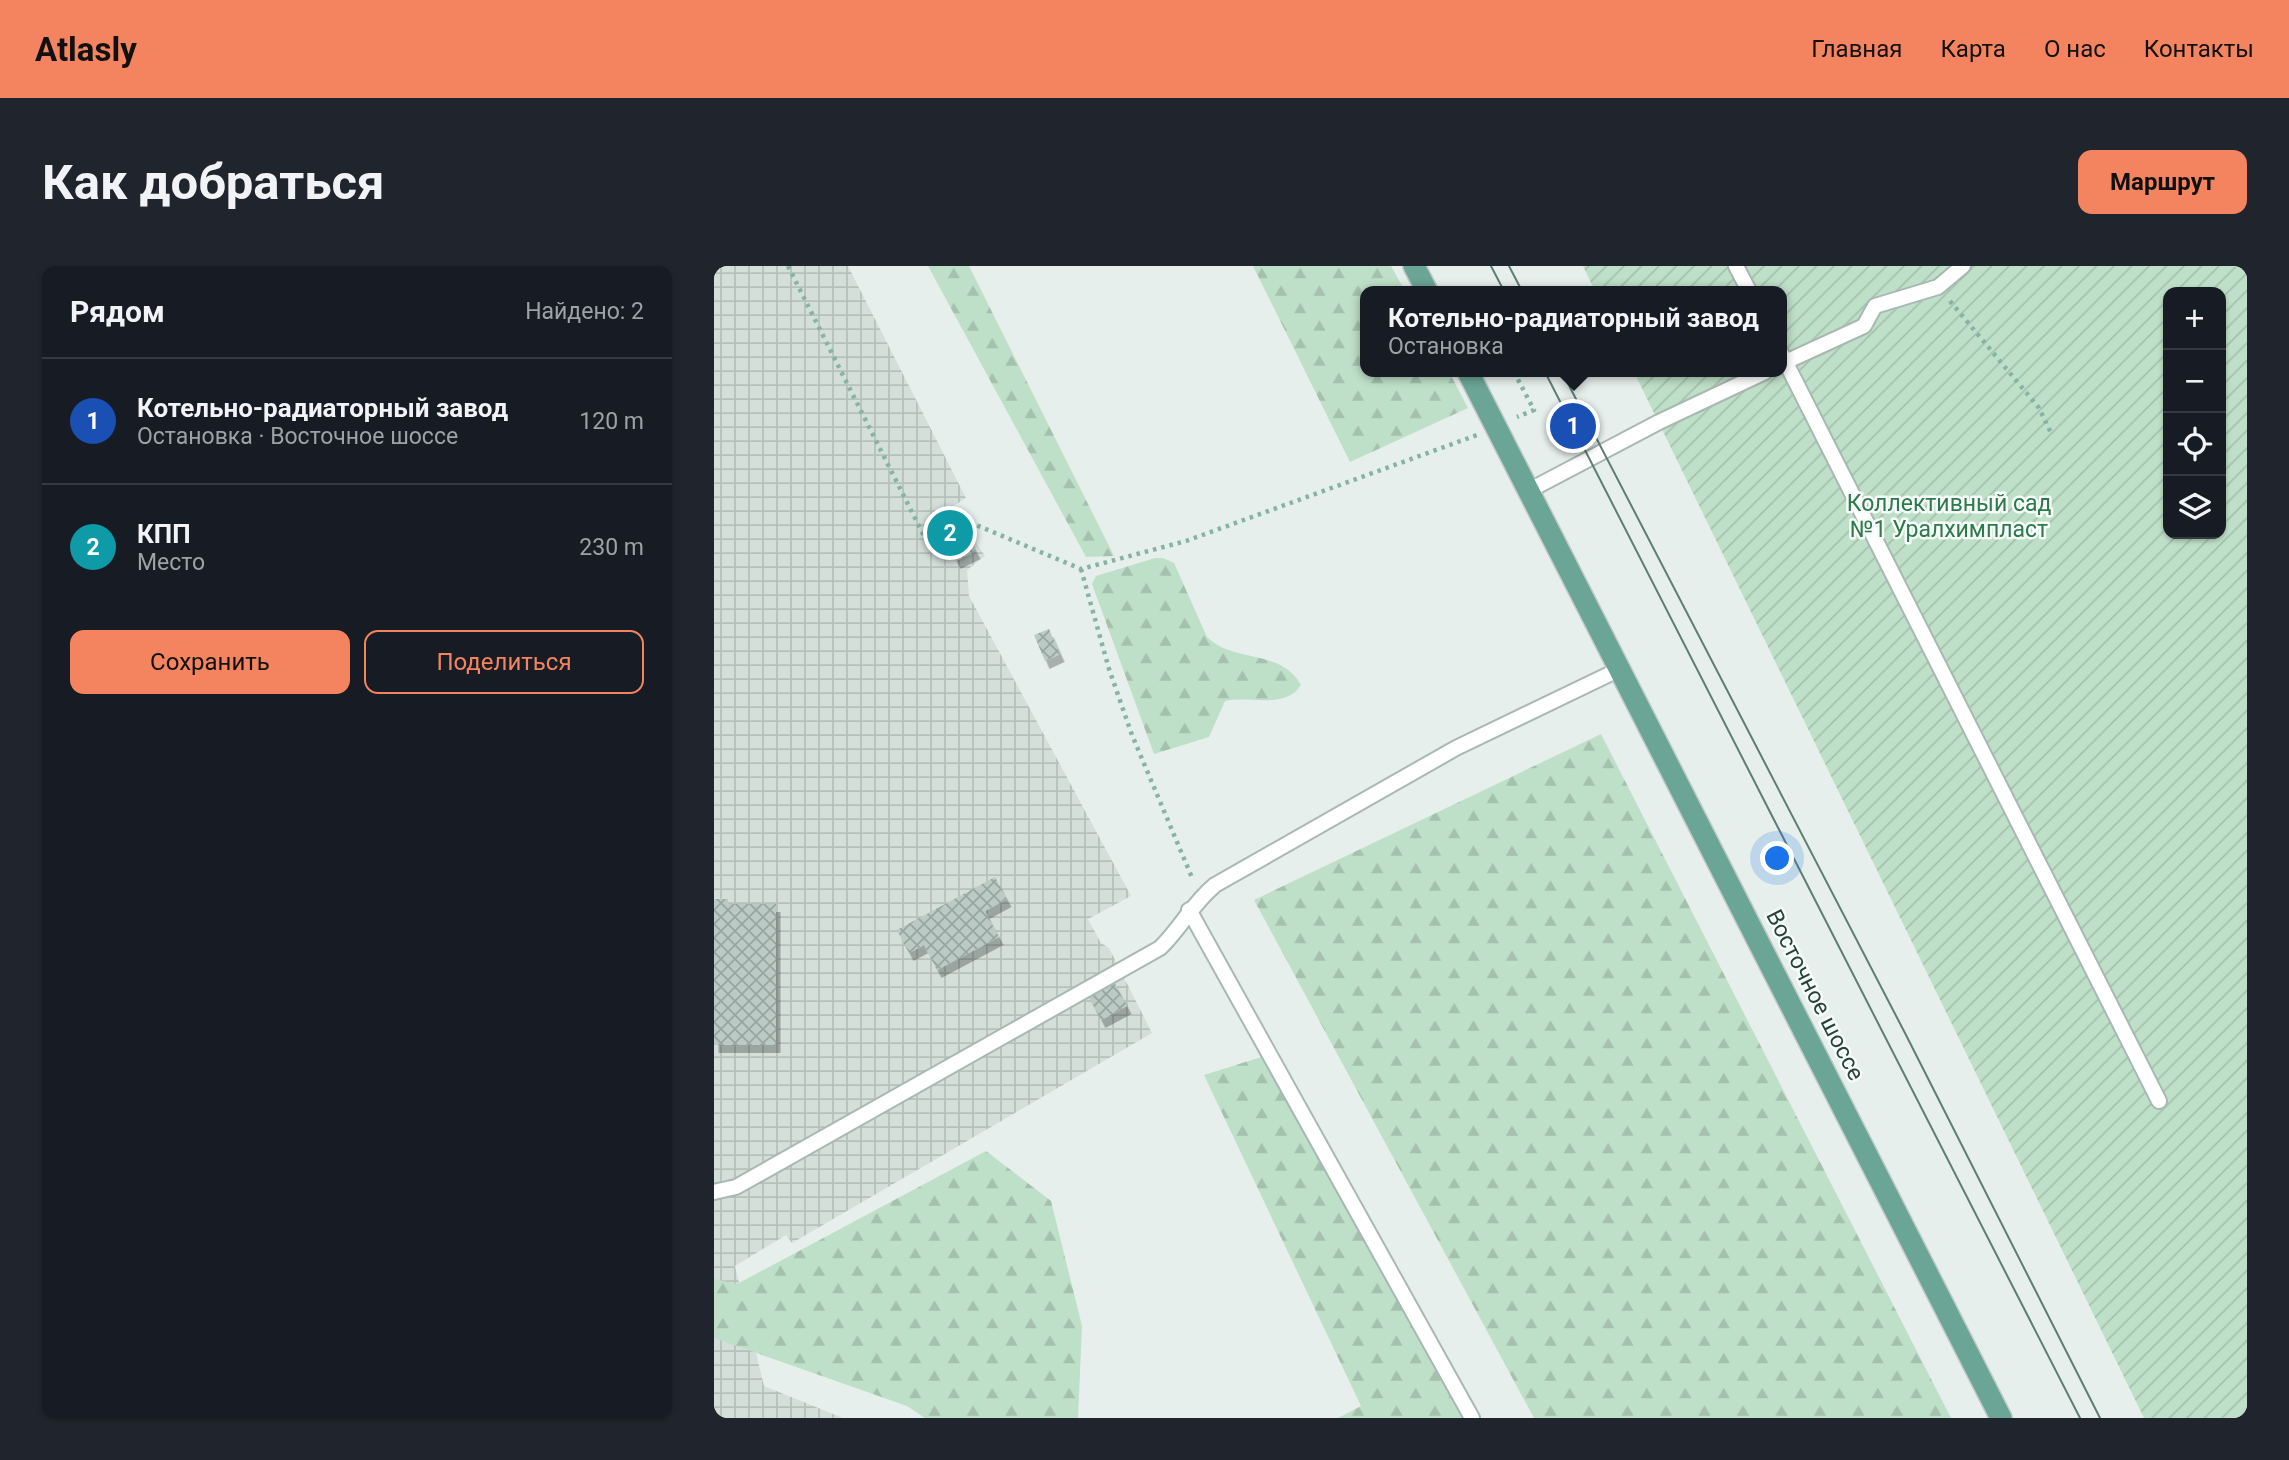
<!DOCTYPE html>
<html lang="ru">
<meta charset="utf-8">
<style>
:root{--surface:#171b24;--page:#20242c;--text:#f1f3f6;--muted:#9ea1a6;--line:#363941;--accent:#f4845f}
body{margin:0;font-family:Roboto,sans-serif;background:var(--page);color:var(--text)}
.controls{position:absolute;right:21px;top:21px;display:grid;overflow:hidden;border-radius:14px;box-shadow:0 2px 5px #0004}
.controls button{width:63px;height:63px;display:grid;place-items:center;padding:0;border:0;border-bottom:2px solid var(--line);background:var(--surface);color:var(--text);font:35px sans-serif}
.you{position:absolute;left:1064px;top:593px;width:24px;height:24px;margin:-18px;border:5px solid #fff;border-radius:50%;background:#1a73e8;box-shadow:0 0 0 10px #1a73e833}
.badge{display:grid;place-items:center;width:46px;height:46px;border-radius:50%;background:var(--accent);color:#fff;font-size:23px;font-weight:700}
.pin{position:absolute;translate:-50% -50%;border:4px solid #fff;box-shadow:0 2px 7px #0006}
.popup{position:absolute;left:646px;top:20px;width:427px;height:91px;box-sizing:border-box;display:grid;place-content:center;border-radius:14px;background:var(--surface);filter:drop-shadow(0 2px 5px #0005);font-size:23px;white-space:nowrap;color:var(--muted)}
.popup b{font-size:26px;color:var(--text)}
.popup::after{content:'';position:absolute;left:50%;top:100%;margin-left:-14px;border:14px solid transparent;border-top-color:var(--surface)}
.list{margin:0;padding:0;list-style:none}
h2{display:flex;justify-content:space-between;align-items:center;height:91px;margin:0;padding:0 28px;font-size:30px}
h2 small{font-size:23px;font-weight:400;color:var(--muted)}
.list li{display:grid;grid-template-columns:46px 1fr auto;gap:21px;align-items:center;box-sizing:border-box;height:126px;padding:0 28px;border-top:2px solid var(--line)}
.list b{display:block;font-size:26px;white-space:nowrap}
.list p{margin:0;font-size:23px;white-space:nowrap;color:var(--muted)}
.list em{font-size:23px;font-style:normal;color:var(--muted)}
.actions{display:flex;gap:14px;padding:21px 28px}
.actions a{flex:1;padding:16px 0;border:2px solid var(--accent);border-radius:14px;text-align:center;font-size:24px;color:var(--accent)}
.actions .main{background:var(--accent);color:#111}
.icon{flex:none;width:38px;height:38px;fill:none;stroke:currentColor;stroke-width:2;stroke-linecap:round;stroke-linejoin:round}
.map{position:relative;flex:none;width:1533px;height:1152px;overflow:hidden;border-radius:14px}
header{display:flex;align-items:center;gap:42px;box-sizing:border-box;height:98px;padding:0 35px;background:var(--accent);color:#111}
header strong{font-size:33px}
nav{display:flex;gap:38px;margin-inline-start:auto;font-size:24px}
.intro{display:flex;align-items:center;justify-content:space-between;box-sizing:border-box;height:168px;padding:0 42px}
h1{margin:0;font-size:49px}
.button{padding:18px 32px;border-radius:14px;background:var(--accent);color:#111;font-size:24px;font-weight:700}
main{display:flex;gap:42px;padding:0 42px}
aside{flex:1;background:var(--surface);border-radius:14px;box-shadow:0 2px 5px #0004}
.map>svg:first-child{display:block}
.industrial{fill:url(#industrial-grid)}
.forest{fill:url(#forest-firs)}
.garden{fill:url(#garden-furrows);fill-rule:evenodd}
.building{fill:url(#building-cross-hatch);filter:url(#shadow)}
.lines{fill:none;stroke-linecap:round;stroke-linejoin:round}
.service-casing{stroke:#a8b8b2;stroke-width:18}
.primary-casing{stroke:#c2cac8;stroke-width:24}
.path{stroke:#86b3a5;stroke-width:4.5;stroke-dasharray:3.5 5;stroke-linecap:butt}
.service{stroke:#fff;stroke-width:14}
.primary{stroke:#6aa596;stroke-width:21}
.tram{stroke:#5f7d75;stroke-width:2}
.labels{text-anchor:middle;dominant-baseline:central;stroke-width:5;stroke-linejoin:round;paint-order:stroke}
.park-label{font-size:23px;fill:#2d7a4b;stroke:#f7fbf9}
.street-label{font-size:23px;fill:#24423a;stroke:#f7fbf9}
</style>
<header>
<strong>Atlasly</strong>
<nav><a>Главная</a><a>Карта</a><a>О нас</a><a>Контакты</a></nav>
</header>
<div class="intro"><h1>Как добраться</h1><a class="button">Маршрут</a></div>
<main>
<aside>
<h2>Рядом<small>Найдено: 2</small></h2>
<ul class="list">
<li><span class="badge" style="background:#1a4fb4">1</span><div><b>Котельно-радиаторный завод</b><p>Остановка · Восточное шоссе</p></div><em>120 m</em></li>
<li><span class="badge" style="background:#0f9aa8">2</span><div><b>КПП</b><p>Место</p></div><em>230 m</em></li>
</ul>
<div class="actions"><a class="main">Сохранить</a><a>Поделиться</a></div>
</aside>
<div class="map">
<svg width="1533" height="1152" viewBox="0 0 1533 1152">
<defs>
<pattern id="industrial-grid" width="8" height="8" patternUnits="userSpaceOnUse" patternTransform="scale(1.75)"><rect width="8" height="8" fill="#d4dfda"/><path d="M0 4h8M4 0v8" fill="none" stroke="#b6c1bc"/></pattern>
<pattern id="forest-firs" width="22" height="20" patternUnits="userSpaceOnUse" patternTransform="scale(1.75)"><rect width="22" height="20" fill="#bfe0c8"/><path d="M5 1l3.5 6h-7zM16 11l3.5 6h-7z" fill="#a4c1ad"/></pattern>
<pattern id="garden-furrows" width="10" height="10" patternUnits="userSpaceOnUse" patternTransform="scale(1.75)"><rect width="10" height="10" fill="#bfe0c8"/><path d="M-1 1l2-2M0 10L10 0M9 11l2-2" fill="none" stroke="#a4c1ad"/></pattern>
<pattern id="building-cross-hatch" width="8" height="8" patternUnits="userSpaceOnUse" patternTransform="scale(1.75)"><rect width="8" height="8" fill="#bbcac4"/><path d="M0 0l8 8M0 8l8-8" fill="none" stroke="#98a6a0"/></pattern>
<filter id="shadow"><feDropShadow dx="4.5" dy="8" stdDeviation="0" flood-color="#0004"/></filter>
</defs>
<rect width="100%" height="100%" fill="#e6efeb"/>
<polygon class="industrial" points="0,0 134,0 252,232 238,241 271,290 253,304 255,330 417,630 374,653 387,677 395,682 438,767 78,977 72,969 21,1000 50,1120 129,1152 0,1152"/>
<g class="forest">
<polygon points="214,0 255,0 400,290 372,291"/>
<polygon points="539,0 677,0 691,25 651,25 651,106 735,106 754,142 636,196"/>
<path d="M441 292H449L460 297 493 371C521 398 566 382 587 419 572 444 534 429 511 435L495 471 440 488 378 318 382 310Z"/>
<polygon points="887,468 1237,1152 820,1152 540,634"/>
<polygon points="557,788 749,1152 624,1152 647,1140 490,809"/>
<polygon points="272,885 337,935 368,1060 364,1152 211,1152 193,1140 0,1072 0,1013 23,1018"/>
</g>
<path class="garden" d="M869 0H1533V1152H1430L920 106H1067V25H881ZM1454 26H1507V268H1454Z"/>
<g class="building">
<polygon points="238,240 262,285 242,295 232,275 221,281 215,269 226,264 219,251"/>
<polygon points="335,363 346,388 331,395 320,369"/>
<polygon points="281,611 293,633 271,645 285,671 223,704 210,679 195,687 183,664"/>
<polygon points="0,633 14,633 14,638 62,638 62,779 0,779"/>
<polygon points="399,714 413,740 387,754 373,728"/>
</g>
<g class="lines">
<g class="service-casing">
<g id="service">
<polyline points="1022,0 1035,25"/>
<polyline points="1067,87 1445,835"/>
<polyline points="1067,98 1150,60 1161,40 1224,21 1249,0"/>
<polyline points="814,225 945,156 1051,106"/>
<polyline points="475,644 758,1152"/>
<path d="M0 926 22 921 446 682C467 662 477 639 501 619L742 482 906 403"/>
</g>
</g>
<g class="primary-casing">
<g id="primary">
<polyline points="700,0 713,25"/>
<polyline points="754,106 1287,1152"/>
</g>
</g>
<g class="path">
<polyline points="74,0 214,278 218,275"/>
<polyline points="1236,35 1325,142 1337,167"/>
<polyline points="800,106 820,144 803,151"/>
<polyline points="248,260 255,256 367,303 472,275 763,169"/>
<polyline points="367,303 395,403 418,469 479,614"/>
</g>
<use href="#service" class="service"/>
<use href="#primary" class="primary"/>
<g class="tram">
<polyline points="777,0 790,25"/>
<polyline points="795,0 808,25"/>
<polyline points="831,106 1366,1152"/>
<polyline points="848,106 1192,769 1386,1152"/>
</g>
</g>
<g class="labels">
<g class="park-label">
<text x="1235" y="237">Коллективный сад<tspan x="1235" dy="26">№1 Уралхимпласт</tspan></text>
</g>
<g class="street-label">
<text transform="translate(1101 729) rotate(63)">Восточное шоссе</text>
</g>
</g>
</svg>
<div class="controls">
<button>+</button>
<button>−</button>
<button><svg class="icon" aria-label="locate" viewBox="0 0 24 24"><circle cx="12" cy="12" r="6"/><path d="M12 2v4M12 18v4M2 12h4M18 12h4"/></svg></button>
<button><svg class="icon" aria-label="layers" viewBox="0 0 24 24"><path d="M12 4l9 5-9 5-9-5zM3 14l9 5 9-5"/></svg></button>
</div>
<div class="you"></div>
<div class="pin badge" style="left:859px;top:160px;background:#1a4fb4">1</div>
<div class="popup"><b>Котельно-радиаторный завод</b>Остановка</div>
<div class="pin badge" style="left:236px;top:267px;background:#0f9aa8">2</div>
</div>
</main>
